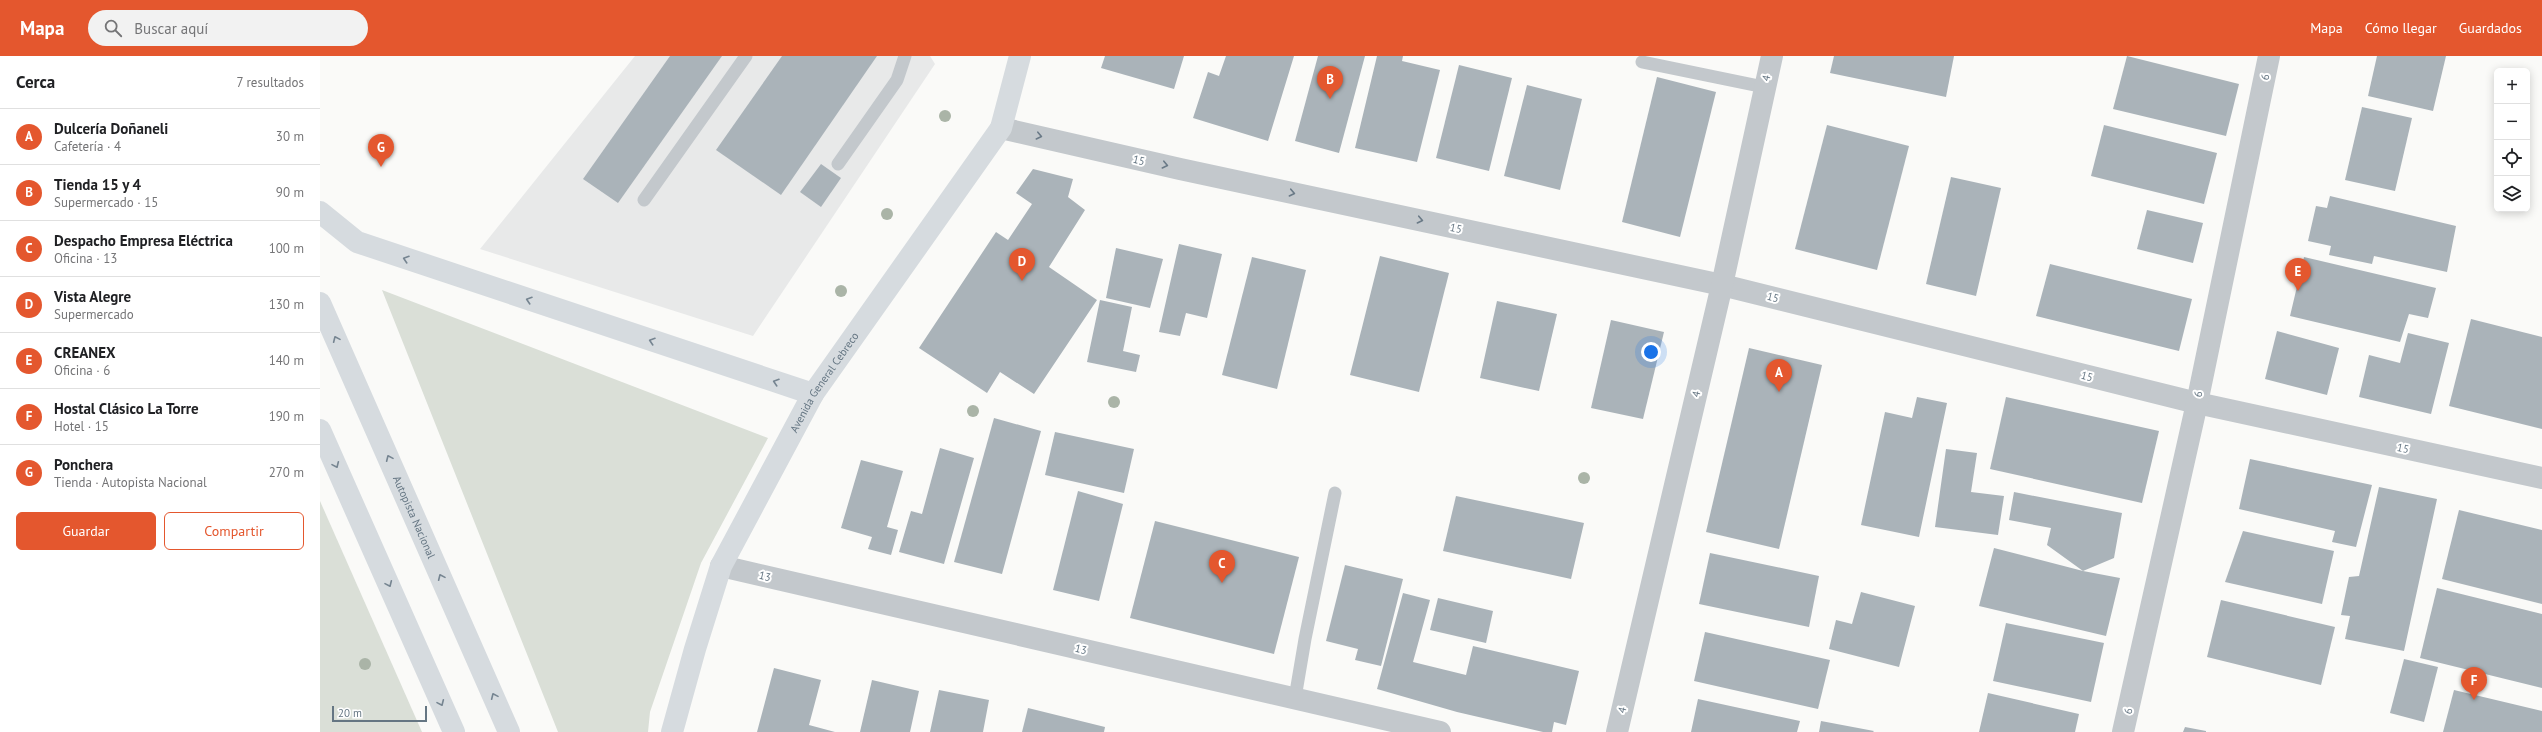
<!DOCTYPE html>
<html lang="es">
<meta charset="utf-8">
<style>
:root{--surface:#fff;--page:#f2f2f2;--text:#202124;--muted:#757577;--line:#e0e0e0;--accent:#e4572e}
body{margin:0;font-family:"PT Sans",sans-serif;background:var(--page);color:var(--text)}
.controls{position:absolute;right:12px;top:12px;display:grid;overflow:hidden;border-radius:6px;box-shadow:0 2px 10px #0003}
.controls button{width:36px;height:36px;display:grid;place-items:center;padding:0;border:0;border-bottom:1px solid var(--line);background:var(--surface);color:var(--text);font:20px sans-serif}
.scale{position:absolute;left:12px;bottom:10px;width:95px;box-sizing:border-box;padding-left:4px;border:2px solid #657683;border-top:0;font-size:11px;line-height:14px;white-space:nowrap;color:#657683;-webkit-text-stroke:3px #fff;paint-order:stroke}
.you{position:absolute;left:1331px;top:296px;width:14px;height:14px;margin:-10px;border:3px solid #fff;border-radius:50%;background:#1a73e8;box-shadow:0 0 0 6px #1a73e833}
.badge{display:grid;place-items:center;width:26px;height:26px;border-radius:50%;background:var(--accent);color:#fff;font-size:13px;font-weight:700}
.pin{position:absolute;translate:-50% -33px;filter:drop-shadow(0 1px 2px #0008)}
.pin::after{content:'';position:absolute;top:21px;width:14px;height:12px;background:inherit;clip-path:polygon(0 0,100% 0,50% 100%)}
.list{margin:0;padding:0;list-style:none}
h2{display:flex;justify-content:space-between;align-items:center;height:52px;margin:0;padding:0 16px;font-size:17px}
h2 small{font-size:13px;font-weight:400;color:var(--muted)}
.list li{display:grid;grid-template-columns:26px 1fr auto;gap:12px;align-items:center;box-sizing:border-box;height:56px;padding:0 16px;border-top:1px solid var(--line)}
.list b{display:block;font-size:15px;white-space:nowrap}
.list p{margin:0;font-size:13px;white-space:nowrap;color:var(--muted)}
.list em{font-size:13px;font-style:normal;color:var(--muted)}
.actions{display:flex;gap:8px;padding:12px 16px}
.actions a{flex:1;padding:9px 0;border:1px solid var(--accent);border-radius:6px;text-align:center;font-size:14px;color:var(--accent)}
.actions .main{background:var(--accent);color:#fff}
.icon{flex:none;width:22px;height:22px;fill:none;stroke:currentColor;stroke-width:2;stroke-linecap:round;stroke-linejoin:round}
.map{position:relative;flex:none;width:2222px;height:676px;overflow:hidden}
header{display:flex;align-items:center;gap:24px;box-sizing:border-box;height:56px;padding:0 20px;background:var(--accent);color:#fff}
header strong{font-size:19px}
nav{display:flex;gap:22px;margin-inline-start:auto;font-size:14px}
.search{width:280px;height:36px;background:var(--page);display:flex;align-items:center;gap:10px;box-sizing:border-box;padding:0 14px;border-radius:22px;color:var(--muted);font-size:15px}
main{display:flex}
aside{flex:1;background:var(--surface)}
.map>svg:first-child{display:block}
.built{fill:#e8e9e9}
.green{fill:#dadfd7}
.building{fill:#aab3b9}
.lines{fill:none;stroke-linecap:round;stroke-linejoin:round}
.service{stroke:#c3c8cc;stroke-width:13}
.minor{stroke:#c3c8cc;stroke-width:22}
.secondary{stroke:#d6dbdf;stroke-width:22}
.motorway{stroke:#d6dbdf;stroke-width:22}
.tree{fill:#aab4a7}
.oneway{stroke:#6a7a87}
.oneway2{stroke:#768591}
.labels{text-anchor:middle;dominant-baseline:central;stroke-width:4;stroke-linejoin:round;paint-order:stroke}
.street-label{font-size:11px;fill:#657683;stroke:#fff}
</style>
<header>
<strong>Mapa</strong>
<div class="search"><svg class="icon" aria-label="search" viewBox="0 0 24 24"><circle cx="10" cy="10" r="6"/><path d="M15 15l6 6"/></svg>Buscar aquí</div>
<nav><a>Mapa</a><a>Cómo llegar</a><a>Guardados</a></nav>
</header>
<main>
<aside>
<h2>Cerca<small>7 resultados</small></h2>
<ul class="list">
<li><span class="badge">A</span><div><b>Dulcería Doñaneli</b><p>Cafetería · 4</p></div><em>30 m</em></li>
<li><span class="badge">B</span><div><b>Tienda 15 y 4</b><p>Supermercado · 15</p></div><em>90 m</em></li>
<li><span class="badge">C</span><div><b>Despacho Empresa Eléctrica</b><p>Oficina · 13</p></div><em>100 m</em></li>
<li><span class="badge">D</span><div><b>Vista Alegre</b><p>Supermercado</p></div><em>130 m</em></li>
<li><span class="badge">E</span><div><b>CREANEX</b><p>Oficina · 6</p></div><em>140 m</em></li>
<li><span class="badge">F</span><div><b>Hostal Clásico La Torre</b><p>Hotel · 15</p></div><em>190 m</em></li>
<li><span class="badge">G</span><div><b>Ponchera</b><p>Tienda · Autopista Nacional</p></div><em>270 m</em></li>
</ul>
<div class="actions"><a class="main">Guardar</a><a>Compartir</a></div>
</aside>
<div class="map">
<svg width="2222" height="676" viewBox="0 0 2222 676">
<rect width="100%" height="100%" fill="#fafaf8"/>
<polygon class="built" points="315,0 610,0 615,8 433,280 160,193"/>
<g class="green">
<polygon points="62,234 448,382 381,507 330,656 328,676 238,676"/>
<polygon points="0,445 102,676 0,676"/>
</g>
<g class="building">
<polygon points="350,0 402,0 298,147 263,123"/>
<polygon points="462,0 557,0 461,139 396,94"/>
<polygon points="785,0 864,0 854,33 781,12"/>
<polygon points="906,0 974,0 948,85 873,62 888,16 899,20"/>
<polygon points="998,0 1045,0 1019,97 975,85"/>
<polygon points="1057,0 1083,0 1082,5 1120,14 1097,106 1035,92"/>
<polygon points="1514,0 1634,0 1626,41 1510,17"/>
<polygon points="1807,0 1919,28 1906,80 1793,53"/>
<polygon points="2057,0 2126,0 2113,55 2048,40"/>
<polygon points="1139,9 1192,22 1169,115 1116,102"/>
<polygon points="1337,21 1396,36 1360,181 1302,166"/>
<polygon points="1207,29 1262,43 1240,134 1184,120"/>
<polygon points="2042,51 2092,62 2075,135 2025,124"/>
<polygon points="1507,69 1589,90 1557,214 1475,193"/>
<polygon points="1784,69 1897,97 1884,148 1771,120"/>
<polygon points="501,108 521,122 501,151 480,136"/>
<polygon points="713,113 753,123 748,141 765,154 729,211 777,244 714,338 680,316 667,337 599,292 676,176 688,184 712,148 696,137"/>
<polygon points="1631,121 1681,132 1656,240 1606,228"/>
<polygon points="2010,140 2136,170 2127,216 2054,200 2052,208 2009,199 2011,190 1988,185 1996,150 2007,152"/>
<polygon points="1827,154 1883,167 1873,207 1817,193"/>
<polygon points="859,188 902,198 887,262 866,257 860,280 839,276"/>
<polygon points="796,192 843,203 830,252 786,242"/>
<polygon points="1060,200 1129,217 1099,336 1030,319"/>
<polygon points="932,201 986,214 957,333 902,319"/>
<polygon points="1984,201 2116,232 2108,262 2089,258 2080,286 1970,260"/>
<polygon points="1730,208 1872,243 1859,295 1716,260"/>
<polygon points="780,244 812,251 803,295 820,299 816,316 767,306"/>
<polygon points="1177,245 1237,258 1219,335 1160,322"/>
<polygon points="2151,263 2222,281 2222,373 2129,350"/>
<polygon points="1291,264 1344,276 1323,363 1271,352"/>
<polygon points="1957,275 2019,292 2007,339 1945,323"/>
<polygon points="2088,277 2129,287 2111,358 2039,341 2049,299 2080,307"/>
<polygon points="1429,292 1502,309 1459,493 1386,476"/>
<polygon points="1597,341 1627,347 1599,481 1541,469 1565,356 1592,362"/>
<polygon points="1686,341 1839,375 1822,447 1670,413"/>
<polygon points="674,362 721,375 682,518 634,506"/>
<polygon points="735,376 814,393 804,437 725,419"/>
<polygon points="620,392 654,402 624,508 579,496 591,455 602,458"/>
<polygon points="1626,393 1657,397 1651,436 1684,440 1678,479 1615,471"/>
<polygon points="1930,403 2052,429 2036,491 2012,486 2015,475 1919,453"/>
<polygon points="541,404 583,415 567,471 578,474 571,499 548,493 552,481 521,472"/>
<polygon points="2059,431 2117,443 2084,595 2025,583 2030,560 2021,559 2029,521 2039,520"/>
<polygon points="758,435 803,448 779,545 733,534"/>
<polygon points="1694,436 1802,457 1794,502 1763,515 1727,489 1731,472 1689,464"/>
<polygon points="1136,440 1264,467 1251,523 1123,495"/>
<polygon points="2139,454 2222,474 2222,548 2122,523"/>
<polygon points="835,465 979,501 954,598 810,562"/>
<polygon points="1923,475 2014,495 2002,548 1905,526"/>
<polygon points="1674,492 1763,515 1800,522 1786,580 1659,550"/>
<polygon points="1390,497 1499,520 1489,571 1379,548"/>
<polygon points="1025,509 1083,523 1061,610 1035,604 1038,593 1006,585"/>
<polygon points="2117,532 2222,558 2222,632 2100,602"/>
<polygon points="1541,536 1595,550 1579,611 1509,593 1516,564 1532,568"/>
<polygon points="1083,537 1110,544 1093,606 1146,619 1153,590 1259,615 1246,669 1234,666 1232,676 1223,676 1137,656 1057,633"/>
<polygon points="1118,542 1173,555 1166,587 1110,574"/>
<polygon points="1901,544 2015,571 2001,629 1887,601"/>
<polygon points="1686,567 1784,587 1771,646 1673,625"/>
<polygon points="1385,576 1510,604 1498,653 1374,625"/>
<polygon points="2084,603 2118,611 2104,666 2070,657"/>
<polygon points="454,612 501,624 489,669 515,676 437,676"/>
<polygon points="552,624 599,635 590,676 540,676"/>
<polygon points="619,634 669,644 663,676 610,676"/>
<polygon points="2134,634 2222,655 2222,676 2123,676"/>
<polygon points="1668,637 1759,658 1755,676 1659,676"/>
<polygon points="1378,643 1480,665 1477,676 1371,676"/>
<polygon points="708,652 785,671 784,676 702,676"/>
<polygon points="1501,665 1554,675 1553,676 1499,676"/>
<polygon points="1865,671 1886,675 1886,676 1863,676"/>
</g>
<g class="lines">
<g class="service">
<polyline points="1322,6 1444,31"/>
<polyline points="518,108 577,24 585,0"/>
<polyline points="324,144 426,0"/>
<polyline points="975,642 985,583 1015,437"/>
</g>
<g class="minor">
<polyline points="681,72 860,113 1402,229 1877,347 2222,422"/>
<polyline points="401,510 1120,676"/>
<polyline points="1297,676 1402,229 1452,0"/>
<polyline points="1803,676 1877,347 1949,0"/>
</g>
<path class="secondary" id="s1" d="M352 676 375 593 401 510 493 338 681 72 700 0"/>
<g class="motorway">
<polyline points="0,156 37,186 493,338"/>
<path id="s2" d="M0 247 189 676"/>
<polyline points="0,374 134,676"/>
</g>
</g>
<g class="tree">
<circle cx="625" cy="60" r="6"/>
<circle cx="567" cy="158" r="6"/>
<circle cx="521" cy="235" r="6"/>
<circle cx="794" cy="346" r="6"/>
<circle cx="653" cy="355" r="6"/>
<circle cx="1264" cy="422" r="6"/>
<circle cx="45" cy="608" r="6"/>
</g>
<defs><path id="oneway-chevron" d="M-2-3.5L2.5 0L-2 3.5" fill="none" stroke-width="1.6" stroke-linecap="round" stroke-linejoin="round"/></defs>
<g class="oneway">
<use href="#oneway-chevron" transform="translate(719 80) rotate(13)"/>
<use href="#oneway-chevron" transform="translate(845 109) rotate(13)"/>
<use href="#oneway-chevron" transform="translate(972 137) rotate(12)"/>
<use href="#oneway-chevron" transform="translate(1100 164) rotate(12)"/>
</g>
<g class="oneway2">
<use href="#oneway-chevron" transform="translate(86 203) rotate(-162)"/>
<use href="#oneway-chevron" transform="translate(209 244) rotate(-162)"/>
<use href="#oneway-chevron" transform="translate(16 283) rotate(-114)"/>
<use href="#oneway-chevron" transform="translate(332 285) rotate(-162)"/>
<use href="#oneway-chevron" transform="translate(456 326) rotate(-162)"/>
<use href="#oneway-chevron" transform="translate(69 402) rotate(-114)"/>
<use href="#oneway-chevron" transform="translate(16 409) rotate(66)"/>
<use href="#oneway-chevron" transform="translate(121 521) rotate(-114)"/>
<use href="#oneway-chevron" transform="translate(69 528) rotate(66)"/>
<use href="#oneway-chevron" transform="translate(174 640) rotate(-114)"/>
<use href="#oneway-chevron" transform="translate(121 647) rotate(66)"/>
</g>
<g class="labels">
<g class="street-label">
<text transform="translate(1945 21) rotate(-78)">6</text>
<text transform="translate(1446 22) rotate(-77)">4</text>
<text transform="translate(819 104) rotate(13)">15</text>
<text transform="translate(1136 172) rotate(12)">15</text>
<text transform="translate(1453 241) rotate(14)">15</text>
<text transform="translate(1767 320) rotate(14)">15</text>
<text stroke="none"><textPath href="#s1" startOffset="384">Avenida General Cebreco</textPath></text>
<text transform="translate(1376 338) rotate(-77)">4</text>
<text transform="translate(1878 338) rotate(-78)">6</text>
<text transform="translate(2083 392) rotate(12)">15</text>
<text stroke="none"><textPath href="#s2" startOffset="234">Autopista Nacional</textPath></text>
<text transform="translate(445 520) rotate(13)">13</text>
<text transform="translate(761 593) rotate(13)">13</text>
<text transform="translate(1302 654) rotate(-77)">4</text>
<text transform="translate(1808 655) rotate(-77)">6</text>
</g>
</g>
</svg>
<div class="controls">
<button>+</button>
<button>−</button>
<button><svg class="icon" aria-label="locate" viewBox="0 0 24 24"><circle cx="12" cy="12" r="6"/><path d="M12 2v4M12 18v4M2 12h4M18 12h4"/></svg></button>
<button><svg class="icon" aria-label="layers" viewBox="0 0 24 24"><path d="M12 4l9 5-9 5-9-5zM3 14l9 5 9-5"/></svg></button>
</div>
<div class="scale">20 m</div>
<div class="you"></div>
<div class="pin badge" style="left:1459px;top:336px">A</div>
<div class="pin badge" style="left:1010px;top:43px">B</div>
<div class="pin badge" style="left:902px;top:527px">C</div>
<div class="pin badge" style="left:702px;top:225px">D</div>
<div class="pin badge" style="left:1978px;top:235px">E</div>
<div class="pin badge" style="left:2154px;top:644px">F</div>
<div class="pin badge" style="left:61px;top:111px">G</div>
</div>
</main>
